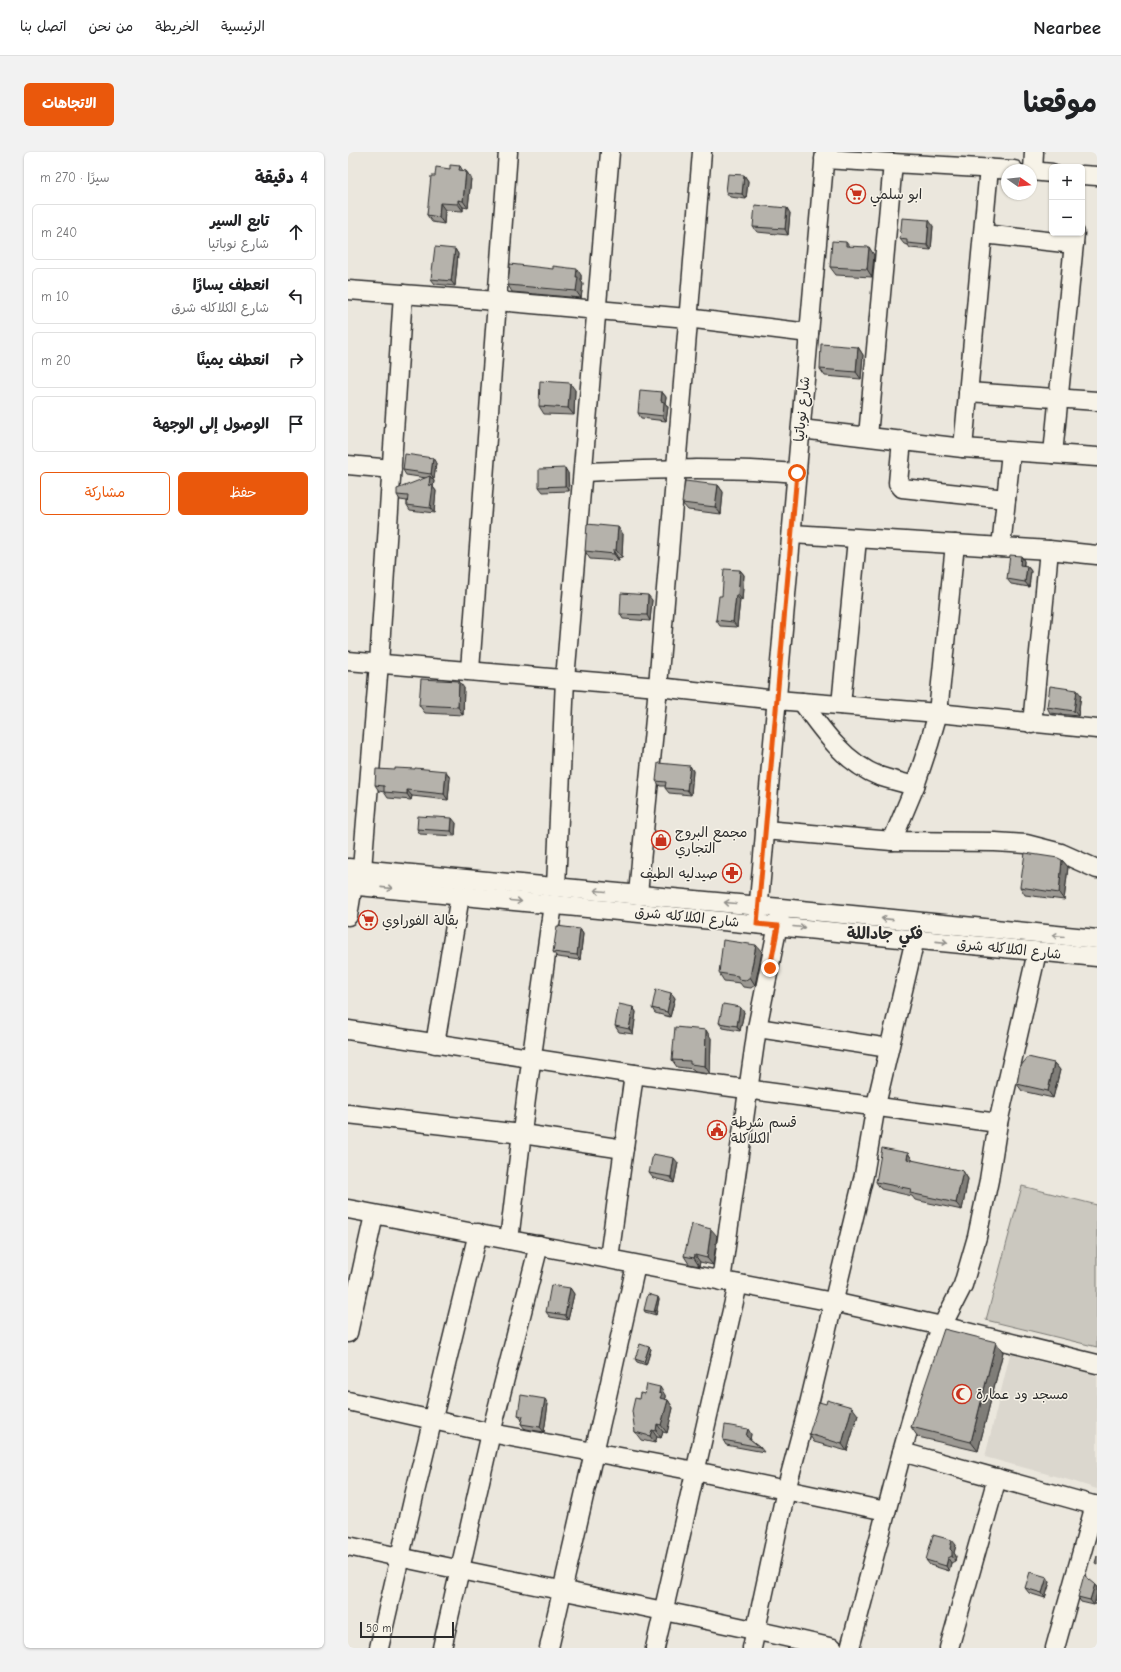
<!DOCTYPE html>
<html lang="ar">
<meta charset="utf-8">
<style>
:root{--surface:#fff;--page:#f2f2f2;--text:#202124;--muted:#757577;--line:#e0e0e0;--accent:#ea580c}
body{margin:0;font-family:"Comic Neue","Playpen Sans Arabic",sans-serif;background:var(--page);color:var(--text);direction:rtl}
.controls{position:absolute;right:12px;top:12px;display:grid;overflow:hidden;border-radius:6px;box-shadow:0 1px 3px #0004}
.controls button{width:36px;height:36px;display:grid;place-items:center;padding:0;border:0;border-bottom:1px solid var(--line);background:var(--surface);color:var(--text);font:20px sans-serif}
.compass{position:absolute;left:653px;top:12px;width:36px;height:36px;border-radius:50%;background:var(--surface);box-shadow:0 1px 3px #0004;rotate:104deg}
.scale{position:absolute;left:12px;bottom:10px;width:94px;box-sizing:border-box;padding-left:4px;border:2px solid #2b2b2b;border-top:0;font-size:11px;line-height:14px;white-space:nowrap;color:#2b2b2b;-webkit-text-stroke:3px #f7f3e8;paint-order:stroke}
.stop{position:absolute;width:12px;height:12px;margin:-9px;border:3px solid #ea580c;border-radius:50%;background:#fff}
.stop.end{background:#ea580c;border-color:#fff;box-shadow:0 1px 4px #0008}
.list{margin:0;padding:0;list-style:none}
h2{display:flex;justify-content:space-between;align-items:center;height:52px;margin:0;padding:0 16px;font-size:17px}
h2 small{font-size:13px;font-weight:400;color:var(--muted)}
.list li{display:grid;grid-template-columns:26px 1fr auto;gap:12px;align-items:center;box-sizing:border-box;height:56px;margin:0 8px 8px;padding:0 8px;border:1px solid var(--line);border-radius:6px}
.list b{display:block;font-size:15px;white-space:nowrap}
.list p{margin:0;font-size:13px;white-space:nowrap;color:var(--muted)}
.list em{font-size:13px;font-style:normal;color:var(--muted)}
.actions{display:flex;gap:8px;padding:12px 16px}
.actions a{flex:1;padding:9px 0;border:1px solid var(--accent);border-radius:6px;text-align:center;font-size:14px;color:var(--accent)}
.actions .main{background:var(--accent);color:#fff}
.icon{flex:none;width:22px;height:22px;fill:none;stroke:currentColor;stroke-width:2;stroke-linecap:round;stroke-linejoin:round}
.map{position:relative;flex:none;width:749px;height:1496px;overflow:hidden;direction:ltr;border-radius:6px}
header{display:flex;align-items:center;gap:24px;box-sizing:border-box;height:56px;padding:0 20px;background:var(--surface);border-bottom:1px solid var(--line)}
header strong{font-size:19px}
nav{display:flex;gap:22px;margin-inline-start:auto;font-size:14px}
.intro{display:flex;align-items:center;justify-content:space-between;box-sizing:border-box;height:96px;padding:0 24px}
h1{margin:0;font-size:28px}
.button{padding:10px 18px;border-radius:6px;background:var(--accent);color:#fff;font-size:14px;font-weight:700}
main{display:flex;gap:24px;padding:0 24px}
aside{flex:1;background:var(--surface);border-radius:6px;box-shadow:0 1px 3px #0004}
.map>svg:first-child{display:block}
.built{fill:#dbd7ce}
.green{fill:#cbc8bf;stroke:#7b7a75}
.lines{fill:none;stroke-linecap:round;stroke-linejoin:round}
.minor-casing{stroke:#2b2b2b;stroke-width:21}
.minor{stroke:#f7f3e8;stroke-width:18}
.wall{fill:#9c9993;stroke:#2b2b2b}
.shaded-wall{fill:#7f7d78;stroke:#2b2b2b}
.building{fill:#b5b2ab;stroke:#2b2b2b}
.oneway{stroke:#918f8a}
.route{stroke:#ea580c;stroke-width:5}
.labels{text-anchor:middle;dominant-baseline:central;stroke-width:3;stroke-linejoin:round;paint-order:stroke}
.poi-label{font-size:14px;fill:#2b2b2b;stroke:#f7f3e8;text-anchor:start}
.street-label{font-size:14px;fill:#2b2b2b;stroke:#f7f3e8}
.quarter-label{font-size:16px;font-weight:bold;fill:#2b2b2b;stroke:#f7f3e8}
</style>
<header>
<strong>Nearbee</strong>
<nav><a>الرئيسية</a><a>الخريطة</a><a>من نحن</a><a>اتصل بنا</a></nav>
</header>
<div class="intro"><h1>موقعنا</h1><a class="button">الاتجاهات</a></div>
<main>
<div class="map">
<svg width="749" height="1496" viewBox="0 0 749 1496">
<rect width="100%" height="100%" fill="#ebe7dd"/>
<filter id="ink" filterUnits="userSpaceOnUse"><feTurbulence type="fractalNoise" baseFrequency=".025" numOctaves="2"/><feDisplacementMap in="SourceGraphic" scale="8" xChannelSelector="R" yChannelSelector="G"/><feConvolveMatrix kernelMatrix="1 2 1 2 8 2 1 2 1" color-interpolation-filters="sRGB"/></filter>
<g filter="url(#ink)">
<polygon class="built" points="662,1202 726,1218 727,1216 747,1221 746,1224 749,1224 749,1337 721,1328 637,1305"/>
<polygon class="green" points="674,1034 749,1053 749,1195 638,1168"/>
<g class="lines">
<g class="minor-casing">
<g id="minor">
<polyline points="476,7 666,18"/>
<polyline points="683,19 704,21"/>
<polyline points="685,19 686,0"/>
<polyline points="734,23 749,24"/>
<polyline points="635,82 726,92"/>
<polyline points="0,138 149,149 339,166 461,181"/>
<polyline points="620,240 749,249"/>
<polyline points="453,277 615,296 749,305"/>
<polyline points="520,284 545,11"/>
<polyline points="554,288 550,331 554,336 658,347"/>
<polyline points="615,296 641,16"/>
<polyline points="705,302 727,81"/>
<polyline points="0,313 44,317"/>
<path d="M236 320C307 317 378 315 449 321"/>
<polyline points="444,382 701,398 749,403"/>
<polyline points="653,395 663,300"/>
<polyline points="0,509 310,535 429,548 590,561 749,577"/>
<polyline points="122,518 160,0"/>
<path d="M454 550C474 578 497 611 531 624 543 628 555 631 567 634"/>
<polyline points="493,553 509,387"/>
<polyline points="684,572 701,398"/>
<polyline points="417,678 544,689 647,690 678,692 713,701 749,717"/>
<polyline points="544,689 567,634 581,592 590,561 607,392"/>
<polyline points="0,716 433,756 749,787"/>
<polyline points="14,717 31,511 55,142"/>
<polyline points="0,733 749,805"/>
<polyline points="208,735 217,527 262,0"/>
<path d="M290 743C296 673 304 604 310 534 326 356 338 178 354 0"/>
<polyline points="0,764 5,733"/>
<polyline points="409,772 477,0"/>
<polyline points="409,876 541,896"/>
<polyline points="0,878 286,922 650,971"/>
<polyline points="87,892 112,744"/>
<polyline points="0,962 174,982 276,997"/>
<polyline points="0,1057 485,1150 594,1174 749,1212"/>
<polyline points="161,1088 178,947 205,752"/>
<polyline points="261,1106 286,922"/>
<polyline points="373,1129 409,876 432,763"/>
<polyline points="0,1181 26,1063"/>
<polyline points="0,1249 143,1281 347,1319 538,1359"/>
<polyline points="554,1300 749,1354"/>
<path d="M0 1394C162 1430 325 1458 485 1496"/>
<polyline points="31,1496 66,1344 130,1081"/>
<polyline points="94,1496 143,1281 191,1093"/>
<polyline points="201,1496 259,1244 288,1113"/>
<polyline points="307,1496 390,1132"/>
<polyline points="404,1496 438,1338 461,1252 516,1023 528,953 567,787"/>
<polyline points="502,1496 554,1300 580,1209 594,1174 615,1133 629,1085 641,1028 650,971 689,800"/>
<polyline points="601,1496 649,1326"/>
<polyline points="707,1496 747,1353"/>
</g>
</g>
<use href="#minor" class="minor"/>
</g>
<g class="wall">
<polygon points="112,14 115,19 118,19 123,26 120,56 115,55 115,59 97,58 96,72 84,70 79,63 87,24 102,17"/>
<polygon points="396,23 400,29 398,47 382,45 378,40"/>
<polygon points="442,61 440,83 409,80 405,75"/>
<polygon points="585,74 583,98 562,96 560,93 556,92 552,87"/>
<polygon points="498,90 501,94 526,103 524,125 488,123 482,115"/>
<polygon points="107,97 110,102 107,134 87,132 83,127"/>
<polygon points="233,123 233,129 235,132 233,146 164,140 160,133"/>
<polygon points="510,195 515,203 513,227 477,224 472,217"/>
<polygon points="227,238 226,263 196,262 191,254"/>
<polygon points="314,240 318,245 317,251 320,255 318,269 293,266 290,261"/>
<polygon points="88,311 86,327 84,326 86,329 85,335 88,339 86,361 62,358 59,353 59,349 52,348 49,343 78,326 58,323 55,318"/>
<polygon points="220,321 221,339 195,340 191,335"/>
<polygon points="370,333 375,340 373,362 340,358 334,351"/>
<polygon points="275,382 274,405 270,406 271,409 242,407 237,399"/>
<polygon points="673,404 676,409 676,414 679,414 683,419 681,435 663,432 659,427"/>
<polygon points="392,418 396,423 394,448 392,448 389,475 372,474 368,468 374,444"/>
<polygon points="304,448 302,469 275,467 272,462"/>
<polygon points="116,536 115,563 77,561 71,553"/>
<polygon points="733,543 730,564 702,561 699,555"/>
<polygon points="342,614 345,619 343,643 321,641 317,636 318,634 312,634 308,629"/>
<polygon points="102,626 100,648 64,644 63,648 40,646 36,640 31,639 27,633"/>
<polygon points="108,671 107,684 72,682 69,677"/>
<polygon points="714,708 720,715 716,748 677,743 672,735"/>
<polygon points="232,777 235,782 232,808 209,805 205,800"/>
<polygon points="414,800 407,833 403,836 395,835 392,831 376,829 371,821"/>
<polygon points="323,841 327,846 322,865 307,861 304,856"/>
<polygon points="285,855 288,860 285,882 271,880 267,874"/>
<polygon points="396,860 392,879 375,876 371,871"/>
<polygon points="363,886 362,922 347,920 345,917 329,915 324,908"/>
<polygon points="706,911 712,918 705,946 674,939 669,932"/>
<polygon points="560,1001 565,1009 615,1019 620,1027 614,1058 567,1048 564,1044 533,1037 528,1030"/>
<polygon points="330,1011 326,1031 305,1026 301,1021"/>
<polygon points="369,1084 365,1113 352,1110 351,1114 341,1112 336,1104"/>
<polygon points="222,1136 226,1142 220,1168 202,1165 198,1160"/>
<polygon points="311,1147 308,1163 297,1160 296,1158"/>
<polygon points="303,1197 298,1213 289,1210 287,1207"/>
<polygon points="655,1200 630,1299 570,1285 563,1275"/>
<polygon points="297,1242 317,1243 317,1246 318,1248 320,1248 325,1256 319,1281 315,1280 313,1286 309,1285 307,1291 293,1288 287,1280 291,1247"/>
<polygon points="200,1252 196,1280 177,1277 173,1272 174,1268 170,1263"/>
<polygon points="510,1263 499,1299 466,1290 461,1282"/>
<polygon points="403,1282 402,1287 412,1295 416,1300 378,1293 375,1288"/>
<polygon points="608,1393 606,1401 608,1404 607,1409 603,1411 601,1419 582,1413 578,1408"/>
<polygon points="702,1430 697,1446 681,1441 677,1436"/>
<polygon points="747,1432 749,1436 749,1441 746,1453 733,1450 730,1445"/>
</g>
<g class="shaded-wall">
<polygon points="118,19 123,26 120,56 115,49"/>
<polygon points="396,23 400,29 398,47 394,42"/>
<polygon points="110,48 115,55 115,59 110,52"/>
<polygon points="92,51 97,58 96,72 91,65"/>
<polygon points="439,56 442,61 440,83 437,77"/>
<polygon points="581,68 585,74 583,98 579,93"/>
<polygon points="521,95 526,103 524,125 519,117"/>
<polygon points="107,97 110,102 107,134 103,129"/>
<polygon points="229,117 233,123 233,129 235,132 233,146 228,139 228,125"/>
<polygon points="510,195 515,203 513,227 508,220"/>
<polygon points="222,231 227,238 226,263 220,256"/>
<polygon points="314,240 318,245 317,251 320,255 318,269 315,264 313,249"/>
<polygon points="85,306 88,311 86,327 83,322"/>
<polygon points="217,316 220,321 221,339 217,334"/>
<polygon points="82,324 86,329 85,335 88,339 86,361 82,356 81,333"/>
<polygon points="370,333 375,340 373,362 367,355"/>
<polygon points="270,375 275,382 274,405 268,398"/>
<polygon points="265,398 270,406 271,409 266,402"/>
<polygon points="673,404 676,409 675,418 672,413"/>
<polygon points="679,414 683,419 681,435 677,430"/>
<polygon points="392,418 396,423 394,448 390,443"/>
<polygon points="300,443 304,448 302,469 299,463"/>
<polygon points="388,443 392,448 389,475 385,470"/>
<polygon points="111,529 116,536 115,563 110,555"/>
<polygon points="729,538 733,543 730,564 726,559"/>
<polygon points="342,614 345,619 343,643 339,638"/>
<polygon points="98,619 102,626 100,648 96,642"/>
<polygon points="59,638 64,644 63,648 59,642"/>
<polygon points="104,666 108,671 107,684 103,679"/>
<polygon points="714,708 720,715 716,748 711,741"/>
<polygon points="232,777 235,782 232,808 229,803"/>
<polygon points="408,793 414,800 407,833 402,825"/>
<polygon points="323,841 327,846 322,865 319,860"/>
<polygon points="285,855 288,860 285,882 281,877"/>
<polygon points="392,855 396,860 392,879 389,874"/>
<polygon points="358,878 363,886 362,922 357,914"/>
<polygon points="706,911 712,918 705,946 700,939"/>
<polygon points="560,1001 565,1009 559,1007"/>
<polygon points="326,1006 330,1011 326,1031 323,1025"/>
<polygon points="615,1019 620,1027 614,1058 608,1051"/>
<polygon points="363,1077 369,1084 365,1113 359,1106"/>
<polygon points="347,1103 352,1110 351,1114 346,1106"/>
<polygon points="222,1136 226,1142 220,1168 217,1163"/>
<polygon points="310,1145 311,1147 308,1163 306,1160"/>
<polygon points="648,1190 655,1200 630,1299 623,1290"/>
<polygon points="301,1195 303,1197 298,1213 296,1210"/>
<polygon points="312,1235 317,1243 317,1246 319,1249 312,1246 311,1241"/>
<polygon points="197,1247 200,1252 196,1280 192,1275"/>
<polygon points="320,1248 325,1256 319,1281 313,1273"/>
<polygon points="504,1255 510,1263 499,1299 494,1292"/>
<polygon points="309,1272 315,1280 313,1286 308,1279"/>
<polygon points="400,1277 403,1282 402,1289 398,1284"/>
<polygon points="304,1278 309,1285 307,1291 302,1284"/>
<polygon points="604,1388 608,1393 606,1401 608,1404 607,1409 604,1404 602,1397"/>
<polygon points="600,1406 603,1411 601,1419 598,1414"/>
<polygon points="699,1425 702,1430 697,1446 694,1441"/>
<polygon points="747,1432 749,1436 749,1441 746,1453 742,1448"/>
</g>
<g class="building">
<polygon points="102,13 112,14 111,18 118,19 115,49 110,48 110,52 92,51 91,65 79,63 83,24 87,24 88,15 102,17"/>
<polygon points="380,22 396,23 394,42 378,40"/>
<polygon points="407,53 439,56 437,77 405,75"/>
<polygon points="554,66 581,68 579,93 559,91 559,88 552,87"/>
<polygon points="484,89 498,90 498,94 521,95 519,117 482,115"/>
<polygon points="87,95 107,97 103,129 83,127"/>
<polygon points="162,112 205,117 205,114 229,117 228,125 230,125 228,139 160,133"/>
<polygon points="473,192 510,195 508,220 472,217"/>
<polygon points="192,229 222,231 220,256 191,254"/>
<polygon points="292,238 314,240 313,249 316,250 315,264 290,261"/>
<polygon points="57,302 85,306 83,322 55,318"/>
<polygon points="217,316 217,334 191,335 191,317"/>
<polygon points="82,324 81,333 85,334 82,356 59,353 60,344 49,343 49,337"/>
<polygon points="337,329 370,333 367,355 334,351"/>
<polygon points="239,372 270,375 268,398 265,398 266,402 237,399"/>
<polygon points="662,403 673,404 672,413 679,414 677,430 659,427"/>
<polygon points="376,417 392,418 390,443 388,443 385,470 368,468 371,444 374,444"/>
<polygon points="273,441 300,443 299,463 272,462"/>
<polygon points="73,527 111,529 110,555 71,553"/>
<polygon points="702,534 729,538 726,559 699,555"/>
<polygon points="310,611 342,614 339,638 317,636 318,630 308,629"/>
<polygon points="47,616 67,617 67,616 98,619 96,642 59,638 59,642 36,640 36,634 27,633 28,617 47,618"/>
<polygon points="70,664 104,666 103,679 69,677"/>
<polygon points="677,701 710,706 714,708 711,741 672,735"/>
<polygon points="209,774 232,777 229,803 205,800"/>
<polygon points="375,788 408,793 402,825 398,828 390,827 390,824 371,821"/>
<polygon points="308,837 323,841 319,860 304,856"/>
<polygon points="271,852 285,855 281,877 267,874"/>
<polygon points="375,852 392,855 389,874 371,871"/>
<polygon points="327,875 358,878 357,914 342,912 342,909 324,908"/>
<polygon points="680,905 706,911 700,939 669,932 672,915"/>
<polygon points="534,996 560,1001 559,1007 615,1019 608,1051 562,1041 563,1037 528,1030"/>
<polygon points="305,1002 326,1006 323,1025 301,1021"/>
<polygon points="344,1072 363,1077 359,1106 347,1103 346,1106 336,1104"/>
<polygon points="203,1133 222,1136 217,1163 198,1160"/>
<polygon points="300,1142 310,1145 306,1160 296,1158"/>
<polygon points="596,1177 648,1190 623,1290 563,1275"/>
<polygon points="292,1192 301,1195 296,1210 287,1207"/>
<polygon points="299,1232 312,1235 311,1241 314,1242 312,1246 320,1248 313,1273 309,1272 308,1279 304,1278 302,1284 287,1280 284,1259 287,1246 291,1247 292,1241 297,1242"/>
<polygon points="173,1243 197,1247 192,1275 173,1272 175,1264 170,1263"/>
<polygon points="479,1248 504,1255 494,1292 461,1282 471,1250 478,1252"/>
<polygon points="377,1273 400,1277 398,1284 412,1295 375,1288"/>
<polygon points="585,1383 604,1388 602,1397 604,1399 604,1404 600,1406 598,1414 578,1408"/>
<polygon points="749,1404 749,1412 747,1411"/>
<polygon points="682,1420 699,1425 694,1441 677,1436"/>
<polygon points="736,1423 747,1432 742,1448 730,1445"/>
</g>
<defs><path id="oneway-shaft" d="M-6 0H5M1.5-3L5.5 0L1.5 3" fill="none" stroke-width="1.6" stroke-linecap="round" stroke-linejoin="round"/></defs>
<g class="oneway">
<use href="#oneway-shaft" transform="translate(39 736) rotate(6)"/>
<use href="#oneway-shaft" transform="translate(252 739) rotate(-175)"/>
<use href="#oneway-shaft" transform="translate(168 749) rotate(5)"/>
<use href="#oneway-shaft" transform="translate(382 751) rotate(-175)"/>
<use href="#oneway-shaft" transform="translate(539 767) rotate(-174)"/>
<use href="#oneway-shaft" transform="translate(451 775) rotate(5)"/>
<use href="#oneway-shaft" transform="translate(710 784) rotate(-175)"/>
<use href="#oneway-shaft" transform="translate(594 790) rotate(6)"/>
</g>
</g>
<g class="lines" filter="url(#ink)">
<polyline class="route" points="422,816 430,774 409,772 449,321"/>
</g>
<defs>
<g id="supermarket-ring" transform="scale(1)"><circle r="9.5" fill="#f7f3e8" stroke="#c8321e" stroke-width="1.5"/><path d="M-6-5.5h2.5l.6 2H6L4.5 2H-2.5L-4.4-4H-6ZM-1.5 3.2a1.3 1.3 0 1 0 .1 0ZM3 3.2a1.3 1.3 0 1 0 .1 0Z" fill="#c8321e"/></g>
<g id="shop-ring" transform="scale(1)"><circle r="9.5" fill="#f7f3e8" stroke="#c8321e" stroke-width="1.5"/><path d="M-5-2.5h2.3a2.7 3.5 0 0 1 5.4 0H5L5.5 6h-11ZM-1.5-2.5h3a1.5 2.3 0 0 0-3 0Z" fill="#c8321e"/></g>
<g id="pharmacy-ring" transform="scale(1)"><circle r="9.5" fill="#f7f3e8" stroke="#c8321e" stroke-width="1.5"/><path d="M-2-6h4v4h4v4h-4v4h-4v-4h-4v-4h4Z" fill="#c8321e"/></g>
<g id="civic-ring" transform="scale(1)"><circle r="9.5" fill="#f7f3e8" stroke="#c8321e" stroke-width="1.5"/><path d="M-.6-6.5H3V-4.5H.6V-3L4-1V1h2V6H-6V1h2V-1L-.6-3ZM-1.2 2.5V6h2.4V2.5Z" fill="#c8321e"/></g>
<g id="mosque-ring" transform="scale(1)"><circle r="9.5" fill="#f7f3e8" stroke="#c8321e" stroke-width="1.5"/><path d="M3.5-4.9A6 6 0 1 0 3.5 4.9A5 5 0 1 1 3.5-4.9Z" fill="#c8321e"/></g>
</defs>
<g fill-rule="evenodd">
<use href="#supermarket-ring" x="508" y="42"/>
<use href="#shop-ring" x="313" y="688"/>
<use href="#pharmacy-ring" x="384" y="721"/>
<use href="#supermarket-ring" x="20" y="768"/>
<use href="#civic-ring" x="369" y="978"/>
<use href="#mosque-ring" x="614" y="1242"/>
</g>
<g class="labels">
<g class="poi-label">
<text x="522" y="42">ابو سلمي</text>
<text x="327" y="680">مجمع البروج<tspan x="327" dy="16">التجاري</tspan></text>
<text x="370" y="721" text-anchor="end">صيدليه الطيف</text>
<text x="34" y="768">بقالة الفوراوي</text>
<text x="383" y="970">قسم شرطة<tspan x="383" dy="16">الكلاكلة</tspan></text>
<text x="628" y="1242">مسجد ود عمارة</text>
</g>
<g class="street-label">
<text transform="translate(454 257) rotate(-85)">شارع نوباتيا</text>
<text transform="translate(339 765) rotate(6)">شارع الكلاكله شرق</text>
<text transform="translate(661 797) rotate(6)">شارع الكلاكله شرق</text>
</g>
<g class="quarter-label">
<text x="537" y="782">فكي جاداللة</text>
</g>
</g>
</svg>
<div class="controls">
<button>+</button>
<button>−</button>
</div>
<svg class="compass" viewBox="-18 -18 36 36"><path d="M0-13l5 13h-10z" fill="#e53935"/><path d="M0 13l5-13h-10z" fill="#757577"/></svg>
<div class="scale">50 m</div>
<div class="stop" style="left:449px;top:321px"></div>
<div class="stop end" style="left:422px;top:816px"></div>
</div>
<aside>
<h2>4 دقيقة<small>سيرًا · 270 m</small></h2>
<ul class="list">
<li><svg class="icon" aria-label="ahead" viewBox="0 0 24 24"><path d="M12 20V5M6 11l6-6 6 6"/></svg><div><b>تابع السير</b><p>شارع نوباتيا</p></div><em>240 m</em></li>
<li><svg class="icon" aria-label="left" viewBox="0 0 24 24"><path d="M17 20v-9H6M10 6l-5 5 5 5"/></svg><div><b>انعطف يسارًا</b><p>شارع الكلاكله شرق</p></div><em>10 m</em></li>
<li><svg class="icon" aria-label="right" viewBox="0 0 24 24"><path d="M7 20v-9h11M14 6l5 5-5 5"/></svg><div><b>انعطف يمينًا</b></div><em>20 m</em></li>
<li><svg class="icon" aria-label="arrive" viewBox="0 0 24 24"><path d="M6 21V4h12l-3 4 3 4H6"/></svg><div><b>الوصول إلى الوجهة</b></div></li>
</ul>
<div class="actions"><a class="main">حفظ</a><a>مشاركة</a></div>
</aside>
</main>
